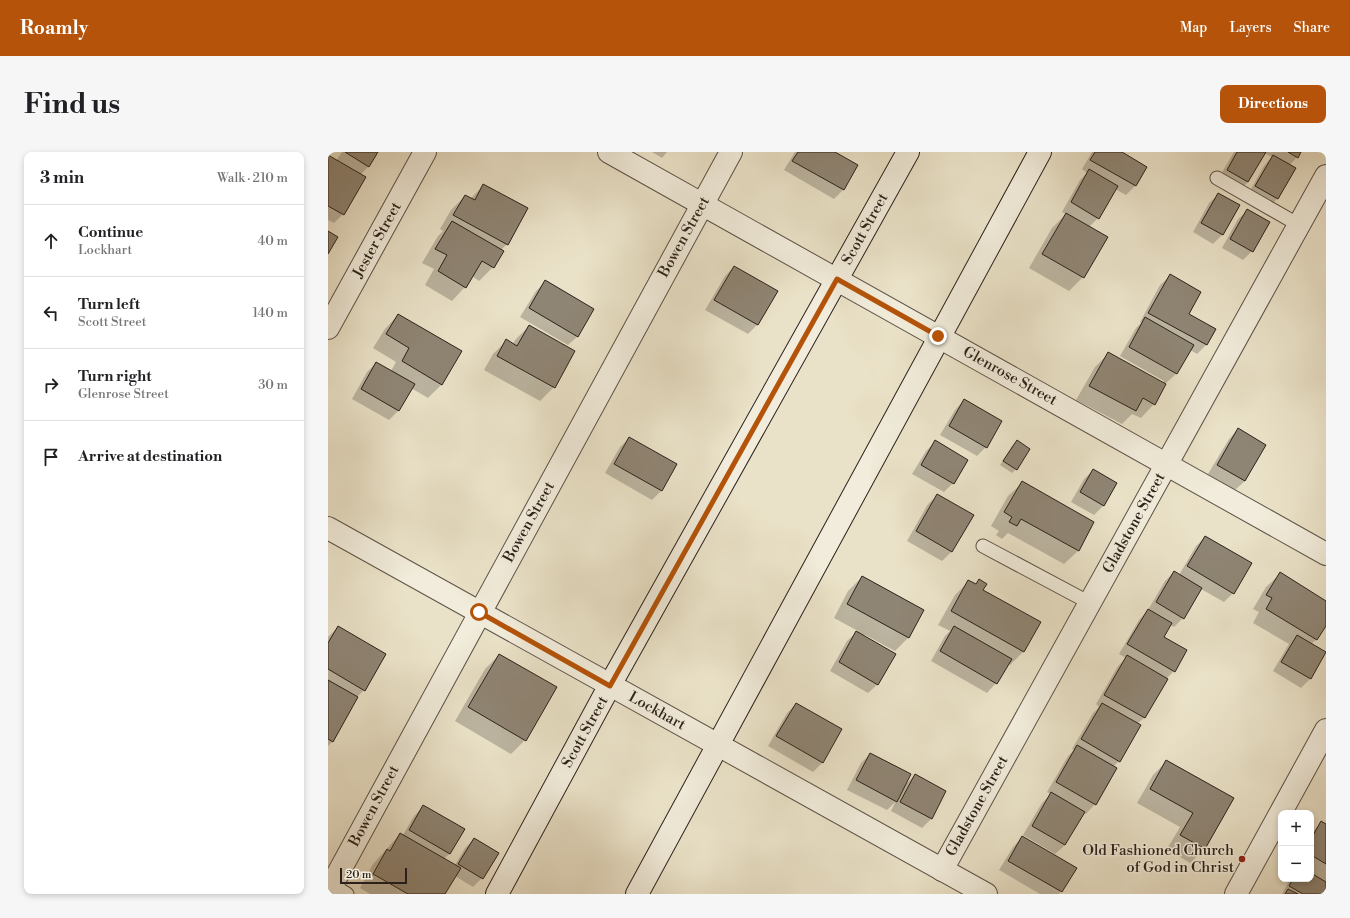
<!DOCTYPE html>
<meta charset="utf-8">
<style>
:root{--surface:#fff;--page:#f6f6f6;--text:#202124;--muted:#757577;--line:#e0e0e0;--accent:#b45309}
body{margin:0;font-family:"Libre Bodoni",serif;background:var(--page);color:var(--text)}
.controls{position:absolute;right:12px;bottom:12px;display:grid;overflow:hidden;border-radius:8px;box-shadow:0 2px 6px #0003}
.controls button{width:36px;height:36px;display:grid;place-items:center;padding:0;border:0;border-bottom:1px solid var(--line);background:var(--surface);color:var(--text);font:20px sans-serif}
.scale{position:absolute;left:12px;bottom:10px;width:67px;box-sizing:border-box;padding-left:4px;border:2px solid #2c211a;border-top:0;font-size:11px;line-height:14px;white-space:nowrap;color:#2c211a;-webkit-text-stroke:3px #f1ecdb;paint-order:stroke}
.stop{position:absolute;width:12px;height:12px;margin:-9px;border:3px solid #b45309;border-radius:50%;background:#fff}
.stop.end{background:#b45309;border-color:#fff;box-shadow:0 1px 4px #0008}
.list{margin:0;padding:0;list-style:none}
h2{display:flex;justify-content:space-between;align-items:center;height:52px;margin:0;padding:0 16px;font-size:17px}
h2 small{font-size:13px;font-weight:400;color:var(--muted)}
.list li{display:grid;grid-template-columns:26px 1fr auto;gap:12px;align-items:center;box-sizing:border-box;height:72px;padding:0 16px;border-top:1px solid var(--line)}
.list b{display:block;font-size:15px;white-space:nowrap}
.list p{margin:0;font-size:13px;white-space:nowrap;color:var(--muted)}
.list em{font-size:13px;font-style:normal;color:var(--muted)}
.icon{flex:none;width:22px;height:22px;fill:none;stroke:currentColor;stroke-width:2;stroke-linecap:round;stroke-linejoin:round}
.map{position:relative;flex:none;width:998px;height:742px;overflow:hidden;border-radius:8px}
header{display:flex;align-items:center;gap:24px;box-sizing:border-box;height:56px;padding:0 20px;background:var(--accent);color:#fff}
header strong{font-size:19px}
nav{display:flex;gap:22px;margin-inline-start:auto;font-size:14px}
.intro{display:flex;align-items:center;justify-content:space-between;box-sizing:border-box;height:96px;padding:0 24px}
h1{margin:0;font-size:28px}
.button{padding:10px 18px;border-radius:8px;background:var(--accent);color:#fff;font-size:14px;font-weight:700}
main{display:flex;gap:24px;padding:0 24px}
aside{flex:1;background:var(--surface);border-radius:8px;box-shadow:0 2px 6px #0003}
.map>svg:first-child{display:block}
.shadow{fill:#0003}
.building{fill:#8f8574;stroke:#2c211a}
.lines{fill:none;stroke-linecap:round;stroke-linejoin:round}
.lane-casing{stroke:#5c5146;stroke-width:15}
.street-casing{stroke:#5c5146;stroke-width:24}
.secondary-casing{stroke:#2c211a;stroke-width:24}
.lane{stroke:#f1ecdb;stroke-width:13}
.street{stroke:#f1ecdb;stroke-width:22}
.secondary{stroke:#f1ecdb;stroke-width:22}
.route{stroke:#b45309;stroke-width:5}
.poi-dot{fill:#8f2418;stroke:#f1ecdb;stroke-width:1.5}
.labels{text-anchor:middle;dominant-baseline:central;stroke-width:3;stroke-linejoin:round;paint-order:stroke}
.street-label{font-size:15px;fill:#2c211a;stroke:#f1ecdb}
.poi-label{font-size:15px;fill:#2c211a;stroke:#f1ecdb;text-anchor:end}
</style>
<header>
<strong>Roamly</strong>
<nav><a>Map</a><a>Layers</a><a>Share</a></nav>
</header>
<div class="intro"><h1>Find us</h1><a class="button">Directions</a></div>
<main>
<aside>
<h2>3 min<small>Walk · 210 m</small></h2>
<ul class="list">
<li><svg class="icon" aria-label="ahead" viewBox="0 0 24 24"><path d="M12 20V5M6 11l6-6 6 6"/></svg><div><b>Continue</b><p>Lockhart</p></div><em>40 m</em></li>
<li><svg class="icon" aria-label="left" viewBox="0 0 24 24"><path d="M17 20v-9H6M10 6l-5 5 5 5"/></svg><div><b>Turn left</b><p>Scott Street</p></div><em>140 m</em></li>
<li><svg class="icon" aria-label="right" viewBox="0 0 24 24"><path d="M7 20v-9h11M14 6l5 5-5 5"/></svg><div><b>Turn right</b><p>Glenrose Street</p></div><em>30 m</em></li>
<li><svg class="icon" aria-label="arrive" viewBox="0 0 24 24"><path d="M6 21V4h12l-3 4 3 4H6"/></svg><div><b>Arrive at destination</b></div></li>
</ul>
</aside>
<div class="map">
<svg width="998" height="742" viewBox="0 0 998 742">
<rect width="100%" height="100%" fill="#eae2c8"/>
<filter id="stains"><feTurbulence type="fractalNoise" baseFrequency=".005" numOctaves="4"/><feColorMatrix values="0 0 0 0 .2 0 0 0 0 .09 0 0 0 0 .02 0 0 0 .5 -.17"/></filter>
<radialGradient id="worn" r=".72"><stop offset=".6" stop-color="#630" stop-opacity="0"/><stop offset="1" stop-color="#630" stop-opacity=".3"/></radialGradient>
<g class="shadow">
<polygon points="14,0 49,0 41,14 32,23 15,62 6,71 0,68 0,4 8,9"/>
<polygon points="324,0 339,0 334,6"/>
<polygon points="467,0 504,0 528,14 515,38 506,47 456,18"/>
<polygon points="764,0 792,0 818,15 807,34 798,43 787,37 770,66 761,75 755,125 741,139 701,116 724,76 738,62 734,60 752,28 759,21 754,17"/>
<polygon points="906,0 972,0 969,5 961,14 966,17 949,47 940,56 919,44 936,14 944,5 936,1 920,30 910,39 890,27"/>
<polygon points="156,33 179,92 173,98 165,115 151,129 144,124 137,135 124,149 97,133 106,117 94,111 110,84 115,79 112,77 123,58 137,44 142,47"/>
<polygon points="891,42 911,54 894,83 885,92 865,80 881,51"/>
<polygon points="920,58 924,99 915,108 894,96 910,67"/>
<polygon points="406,115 448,139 429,173 420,182 377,158 397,124"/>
<polygon points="842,124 860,163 886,177 878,193 869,202 862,198 848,222 838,231 826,252 813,266 804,262 794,272 748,248 767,215 781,201 835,231 836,229 792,204 808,176 813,171 812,170 832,133"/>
<polygon points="217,130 250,184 240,193 192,165 208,139"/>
<polygon points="70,163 114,232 100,246 83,236 70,259 61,268 24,247 39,220 48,211 63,219 68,210 45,196 57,177"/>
<polygon points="201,174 226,235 212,249 156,218 165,202 179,188 185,192 187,188"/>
<polygon points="636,248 658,295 649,304 612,283 627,258"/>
<polygon points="910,277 917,329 907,338 880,322 901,287"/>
<polygon points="301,286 348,313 333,339 324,348 277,321 292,295"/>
<polygon points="689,289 688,317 684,321 672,313 684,294"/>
<polygon points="607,290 625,331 616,340 584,322 598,299"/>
<polygon points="765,318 788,331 775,354 766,363 743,350 756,327"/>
<polygon points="694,331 765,371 750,399 736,412 680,381 674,387 668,383 671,379 663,374 680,344"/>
<polygon points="610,343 644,363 623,400 614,409 579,389 600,352"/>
<polygon points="877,385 905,441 896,450 873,437 855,466 846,475 842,473 835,485 846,519 839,526 816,566 809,572 791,609 785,615 767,652 758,662 755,660 737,693 727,702 695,683 714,651 723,642 719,640 740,604 746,598 744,597 765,561 771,555 768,552 790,514 798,506 791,502 811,468 820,458 837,429 846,420 851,423 868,394"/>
<polygon points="952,422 998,450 998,472 989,487 983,492 997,500 982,527 973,536 945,519 961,492 925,471 931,460 925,457 938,435"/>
<polygon points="534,425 581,485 567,499 537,483 536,484 550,532 540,541 502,519 519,489 530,479 506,466 520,439"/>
<polygon points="641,429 647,433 651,429 654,439 696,499 682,513 680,511 668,531 659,541 603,509 617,484 622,479 610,473 627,443"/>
<polygon points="10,475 36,538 29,545 4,590 0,594 0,485"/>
<polygon points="171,503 197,588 183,602 127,569 157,517"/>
<polygon points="468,552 513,578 494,611 485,620 440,594 459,561"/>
<polygon points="542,602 576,634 587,623 617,640 603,667 594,676 563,659 568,649 559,658 519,638 533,611"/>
<polygon points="839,609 904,647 876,697 862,711 839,697 852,675 809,651 825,623"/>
<polygon points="95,655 122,701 116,707 127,713 137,696 146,687 154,726 145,735 127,724 116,742 42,742 32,736 45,712 72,682 75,683 86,664"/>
<polygon points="993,671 998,674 998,742 954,742 962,727 983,727 983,681"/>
<polygon points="694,685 747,716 731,742 712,742 671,718 685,695"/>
</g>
<g class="building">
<polygon points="17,0 50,0 41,15"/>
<polygon points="470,0 507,0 530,13 516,38 464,9"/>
<polygon points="767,0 794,0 819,15 808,34 762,8"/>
<polygon points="909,0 938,0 920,30 899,18"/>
<polygon points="960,0 973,0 970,6"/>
<polygon points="0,3 38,25 16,63 0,54"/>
<polygon points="945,3 968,16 950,47 927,34"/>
<polygon points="761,17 790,34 771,67 743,50"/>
<polygon points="155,32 200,56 180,93 125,63 137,43 147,48"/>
<polygon points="890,41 912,53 895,83 873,71"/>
<polygon points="919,57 942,70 925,100 902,87"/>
<polygon points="738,61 780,85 756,126 714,102"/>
<polygon points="124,69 176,99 166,116 154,109 138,136 110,119 119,103 107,97"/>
<polygon points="0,79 10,85 0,102"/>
<polygon points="406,114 450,139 430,173 386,148"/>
<polygon points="842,122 873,140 861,162 888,177 879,193 820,161"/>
<polygon points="217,128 266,157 250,185 201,156"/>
<polygon points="70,162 134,199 114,233 74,209 81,196 58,182"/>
<polygon points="817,165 866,193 849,222 801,195"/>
<polygon points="201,173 247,199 227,236 169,204 178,187 189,194"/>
<polygon points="780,200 838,232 827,253 815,246 808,259 761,234"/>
<polygon points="48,210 87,232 71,259 33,237"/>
<polygon points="636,247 674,269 659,296 621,274"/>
<polygon points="910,276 938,293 917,329 889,313"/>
<polygon points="301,285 349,312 334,339 286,312"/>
<polygon points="607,288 640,308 626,332 593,313"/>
<polygon points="689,288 702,297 689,318 675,309"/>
<polygon points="765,317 789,331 776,354 752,340"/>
<polygon points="694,329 766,370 751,399 693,367 689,374 681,370 684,365 676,360"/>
<polygon points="609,342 646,363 624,400 588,379"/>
<polygon points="877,384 924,411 906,442 859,414"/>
<polygon points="846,419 874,436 856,467 828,450"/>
<polygon points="952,420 998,449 998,474 989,488 938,457 944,446 938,443"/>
<polygon points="534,424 596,458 581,486 519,452"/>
<polygon points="651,427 659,432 655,438 713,470 696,500 623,459 640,428 648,432"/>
<polygon points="820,457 844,471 836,485 859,498 847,520 799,492"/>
<polygon points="10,474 58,502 37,539 0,517 0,491"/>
<polygon points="626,474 684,507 669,532 612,499"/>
<polygon points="528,479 568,502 550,533 511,510"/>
<polygon points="969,483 998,500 983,527 953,510"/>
<polygon points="171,502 229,535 198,589 140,555"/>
<polygon points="799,503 840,527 817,566 776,543"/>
<polygon points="0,528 30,545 5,590 0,587"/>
<polygon points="468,551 514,577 495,611 448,584"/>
<polygon points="774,551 813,573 792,610 753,587"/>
<polygon points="749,593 789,616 768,653 728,630"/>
<polygon points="542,601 583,622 569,650 528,628"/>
<polygon points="838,608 906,646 877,697 852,683 865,661 822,637"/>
<polygon points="587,622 618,639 604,667 572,650"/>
<polygon points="723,640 757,660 737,693 704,674"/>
<polygon points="95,653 137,677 122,702 81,678"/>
<polygon points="993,669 998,672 998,712 983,703 983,687"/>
<polygon points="72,681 133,716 117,742 80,742 45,722 59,697 62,699"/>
<polygon points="694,684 749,716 734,740 680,709"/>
<polygon points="146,686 171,701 155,727 130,712"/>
<polygon points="983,721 998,730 998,742 975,742 961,734 965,727 983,727"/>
<polygon points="960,737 970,742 957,742"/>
</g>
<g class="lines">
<g class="lane-casing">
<g id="lane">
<polyline points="889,26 971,73"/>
<polyline points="655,394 762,451"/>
<polyline points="4,733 19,742"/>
</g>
</g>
<g class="street-casing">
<g id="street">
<polyline points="281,0 998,402"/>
<polyline points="0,176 97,0"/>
<polyline points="0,376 658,742"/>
<polyline points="614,718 998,24"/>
<polyline points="0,740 403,0"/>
<polyline points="908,742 998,578"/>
</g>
</g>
<g class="secondary-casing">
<g id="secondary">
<polyline points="169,742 282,533 580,0"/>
<path d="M309 742C444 495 576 247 712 0"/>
</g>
</g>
<use href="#lane" class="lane"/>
<use href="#street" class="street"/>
<use href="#secondary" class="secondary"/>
</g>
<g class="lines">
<polyline class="route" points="151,460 282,534 509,127 610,184"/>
</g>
<circle class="poi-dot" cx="914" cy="707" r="4"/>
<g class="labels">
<g class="street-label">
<text transform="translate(537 77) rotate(-61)">Scott Street</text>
<text transform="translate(356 85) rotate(-61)">Bowen Street</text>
<text transform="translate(49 88) rotate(-61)">Jester Street</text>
<text transform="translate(682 224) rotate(29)">Glenrose Street</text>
<text transform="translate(201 370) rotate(-61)">Bowen Street</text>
<text transform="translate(806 371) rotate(-61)">Gladstone Street</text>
<text transform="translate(329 559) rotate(29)">Lockhart</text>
<text transform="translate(257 580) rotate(-61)">Scott Street</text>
<text transform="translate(46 654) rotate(-62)">Bowen Street</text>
<text transform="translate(649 654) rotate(-61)">Gladstone Street</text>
</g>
<g class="poi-label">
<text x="906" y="698">Old Fashioned Church<tspan x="906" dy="17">of God in Christ</tspan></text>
</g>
</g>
<rect width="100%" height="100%" filter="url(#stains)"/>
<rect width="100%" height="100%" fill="url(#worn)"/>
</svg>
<div class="controls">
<button>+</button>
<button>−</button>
</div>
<div class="scale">20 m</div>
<div class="stop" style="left:151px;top:460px"></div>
<div class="stop end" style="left:610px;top:184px"></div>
</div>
</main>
